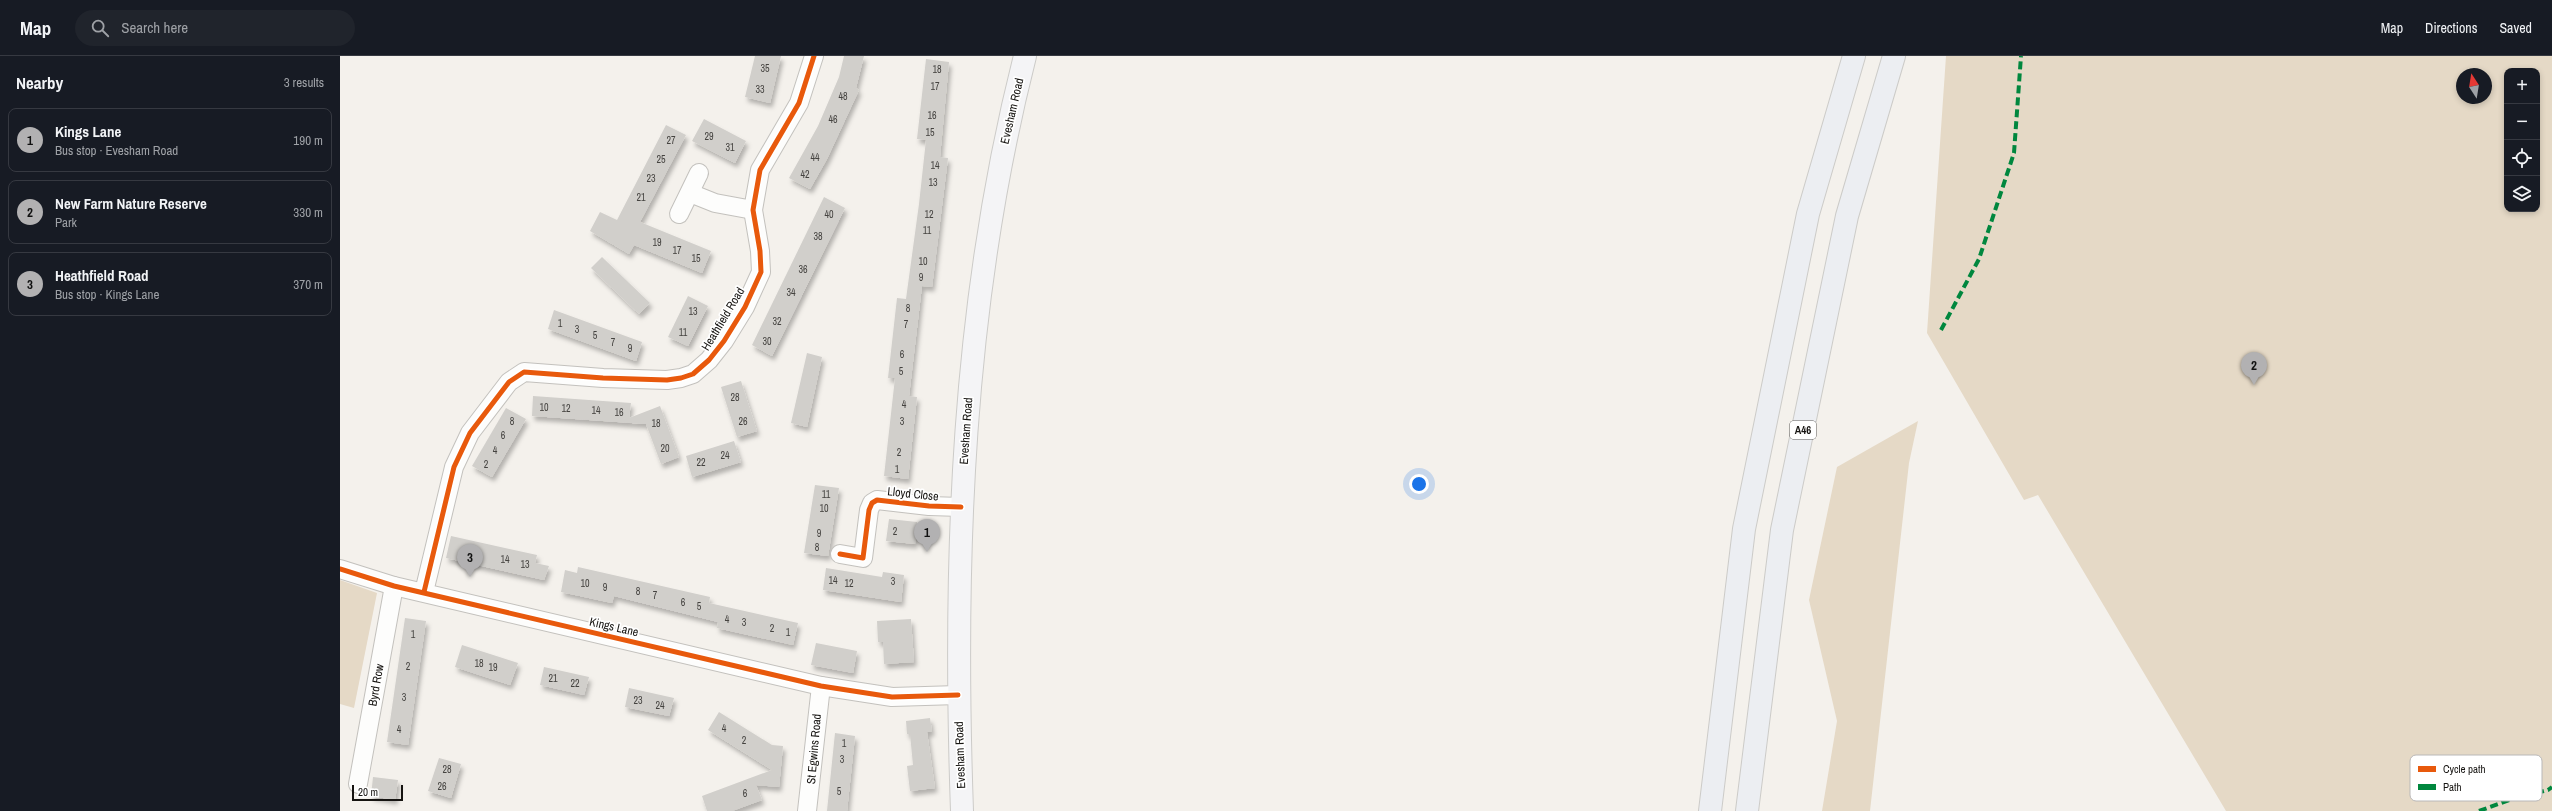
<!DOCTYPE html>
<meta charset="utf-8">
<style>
:root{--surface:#171b24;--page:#20242c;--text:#f1f3f6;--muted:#9ea1a6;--line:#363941;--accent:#b2b1b2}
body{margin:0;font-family:"Archivo Narrow",sans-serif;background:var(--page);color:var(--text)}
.controls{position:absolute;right:12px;top:12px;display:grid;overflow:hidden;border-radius:8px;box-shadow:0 2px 6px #0003}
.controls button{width:36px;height:36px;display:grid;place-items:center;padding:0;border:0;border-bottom:1px solid var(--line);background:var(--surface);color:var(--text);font:20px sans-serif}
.compass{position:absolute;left:2116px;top:12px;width:36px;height:36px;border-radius:50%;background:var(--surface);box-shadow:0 2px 6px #0003;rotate:348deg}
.scale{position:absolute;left:12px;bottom:10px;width:51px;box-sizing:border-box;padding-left:4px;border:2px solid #161411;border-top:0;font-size:11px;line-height:14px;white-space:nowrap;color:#161411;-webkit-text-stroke:3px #fff;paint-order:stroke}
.you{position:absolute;left:1079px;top:428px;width:14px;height:14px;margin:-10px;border:3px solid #fff;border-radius:50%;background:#1a73e8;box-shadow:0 0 0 6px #1a73e833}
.badge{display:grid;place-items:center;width:26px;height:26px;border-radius:50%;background:var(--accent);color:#111;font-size:13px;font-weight:700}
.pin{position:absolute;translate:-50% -33px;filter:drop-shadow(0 1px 2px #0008)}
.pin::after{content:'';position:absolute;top:21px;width:14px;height:12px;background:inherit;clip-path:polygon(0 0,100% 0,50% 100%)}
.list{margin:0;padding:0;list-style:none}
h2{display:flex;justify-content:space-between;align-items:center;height:52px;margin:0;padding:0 16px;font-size:17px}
h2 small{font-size:13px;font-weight:400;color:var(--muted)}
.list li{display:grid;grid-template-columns:26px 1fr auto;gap:12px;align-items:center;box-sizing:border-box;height:64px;margin:0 8px 8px;padding:0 8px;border:1px solid var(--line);border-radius:8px}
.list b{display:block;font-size:15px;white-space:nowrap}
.list p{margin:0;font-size:13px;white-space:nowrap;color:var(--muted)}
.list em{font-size:13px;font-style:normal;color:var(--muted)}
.icon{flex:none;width:22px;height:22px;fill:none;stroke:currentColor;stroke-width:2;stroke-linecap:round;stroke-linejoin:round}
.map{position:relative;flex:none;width:2212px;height:755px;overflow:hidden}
header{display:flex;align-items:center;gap:24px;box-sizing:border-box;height:56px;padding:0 20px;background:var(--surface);border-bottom:1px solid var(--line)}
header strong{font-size:19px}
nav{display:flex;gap:22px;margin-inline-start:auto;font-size:14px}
.search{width:280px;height:36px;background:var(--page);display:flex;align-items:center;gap:10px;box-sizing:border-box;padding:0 14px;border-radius:22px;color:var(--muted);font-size:15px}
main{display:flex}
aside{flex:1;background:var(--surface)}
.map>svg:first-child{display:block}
.green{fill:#e5d9c6;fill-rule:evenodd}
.building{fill:#d1cfcb;filter:url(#shadow)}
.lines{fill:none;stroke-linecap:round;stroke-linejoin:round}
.minor-casing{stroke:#c3c1bd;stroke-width:20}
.major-casing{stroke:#cccbc8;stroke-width:24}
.highway-casing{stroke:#cccbc8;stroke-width:24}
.minor{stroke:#fdfdfc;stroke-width:18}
.major{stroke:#f4f4f6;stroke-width:22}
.highway{stroke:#eceef2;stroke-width:22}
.quiet{stroke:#00873e;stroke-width:4;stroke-dasharray:8 4;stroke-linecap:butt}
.cycleway-casing{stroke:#fff;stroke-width:8}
.cycleway{stroke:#e8590c;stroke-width:5}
.labels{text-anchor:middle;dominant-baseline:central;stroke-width:3.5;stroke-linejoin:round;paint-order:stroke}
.number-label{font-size:10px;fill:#454340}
.shield{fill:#fff;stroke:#5c5a58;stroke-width:1}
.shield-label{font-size:11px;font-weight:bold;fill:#161411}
.street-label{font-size:12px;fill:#161411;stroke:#fff}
.key{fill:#fff;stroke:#b9b8b8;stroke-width:1}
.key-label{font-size:11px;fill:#161411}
</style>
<header>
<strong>Map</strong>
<div class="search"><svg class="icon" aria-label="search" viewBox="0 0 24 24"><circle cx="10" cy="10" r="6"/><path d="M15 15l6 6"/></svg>Search here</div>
<nav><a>Map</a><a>Directions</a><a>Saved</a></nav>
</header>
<main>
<aside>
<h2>Nearby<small>3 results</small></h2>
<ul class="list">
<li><span class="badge">1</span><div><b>Kings Lane</b><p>Bus stop · Evesham Road</p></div><em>190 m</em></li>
<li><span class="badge">2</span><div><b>New Farm Nature Reserve</b><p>Park</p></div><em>330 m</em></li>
<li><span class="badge">3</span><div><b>Heathfield Road</b><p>Bus stop · Kings Lane</p></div><em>370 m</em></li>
</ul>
</aside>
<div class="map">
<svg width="2212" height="755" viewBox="0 0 2212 755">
<defs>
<filter id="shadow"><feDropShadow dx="2.5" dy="4.5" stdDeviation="2" flood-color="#0004"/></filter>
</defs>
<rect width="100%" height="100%" fill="#f4f1ec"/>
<g class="green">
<path d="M1606 0H2212V755H1886L1698 439 1684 444 1587 277ZM2167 15H2197V153H2167ZM2122 18H2146V42H2122Z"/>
<polygon points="1578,365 1569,407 1530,755 1482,755 1497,665 1469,544 1497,411"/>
<polygon points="0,524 37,537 14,652 0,648"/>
</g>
<g class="building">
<polygon points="415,0 441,0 430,47 405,41"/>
<polygon points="504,0 524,0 516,32 519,34 487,103 470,133 449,122 478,70 499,21"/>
<polygon points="586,3 609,6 600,101 608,102 592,231 582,230 569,340 577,341 568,423 544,420 555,322 548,322 557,242 566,243 579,148 586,84 577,83"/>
<polygon points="364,63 406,85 395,107 352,85"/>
<polygon points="326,69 346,79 300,166 371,195 362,217 294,189 289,198 250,175 260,156 277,164"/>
<polygon points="484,141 505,152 432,300 412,289"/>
<polygon points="262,201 310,247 299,258 251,212"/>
<polygon points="348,240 368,250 348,290 328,281"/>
<polygon points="214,254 302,286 296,305 208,273"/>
<polygon points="467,297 482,301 467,371 451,367"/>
<polygon points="401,325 417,375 397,381 381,331"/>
<polygon points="193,340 291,347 289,362 320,350 339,401 321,408 306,368 192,360"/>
<polygon points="166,352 186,363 152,421 132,410"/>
<polygon points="394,385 401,406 352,421 346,400"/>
<polygon points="475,429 499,432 488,500 464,497"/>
<polygon points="549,463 577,466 575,488 546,485"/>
<polygon points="111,480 197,499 195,507 209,510 204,524 106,502"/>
<polygon points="238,511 370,541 369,547 458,567 453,589 377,572 378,566 274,540 272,547 221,536 225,514 237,517"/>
<polygon points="486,512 542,521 543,516 564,519 561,546 483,534"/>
<polygon points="65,562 86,565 68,689 47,686"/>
<polygon points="571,563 574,606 544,608 543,586 538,586 537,565"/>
<polygon points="476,587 517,595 513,617 471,609"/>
<polygon points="122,589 178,607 170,629 115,611"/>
<polygon points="204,611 249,621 244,639 200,629"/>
<polygon points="289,632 334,642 329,660 285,651"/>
<polygon points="379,656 432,689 443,690 439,731 416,729 422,744 392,755 367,755 362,740 432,714 368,674"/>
<polygon points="590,662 592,676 587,676 595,732 570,735 567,710 573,709 570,678 567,678 566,665"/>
<polygon points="495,677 515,680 507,755 487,755"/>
<polygon points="99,702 121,708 111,742 88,735"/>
<polygon points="33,721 58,724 55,744 31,740"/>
</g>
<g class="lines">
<g class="minor-casing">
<g id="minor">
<polyline points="350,137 375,147 413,154"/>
<polyline points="339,158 359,117"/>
<polyline points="500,498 523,502 529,454 532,447 537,444 589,450 621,451"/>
<polyline points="0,513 54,530 481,630 552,641 618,639"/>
<polyline points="84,536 114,411 130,377 169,326 184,316 263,322 327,324 341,322 353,318 369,304 384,285 405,251 421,216 420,195 413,154 420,114 459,47 474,0"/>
<polyline points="18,728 54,530"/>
<polyline points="467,755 481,630"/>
</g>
</g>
<g class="major-casing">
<path id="major" d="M622 755C613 501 622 247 685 0"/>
</g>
<g class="highway-casing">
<g id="highway">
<polyline points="1370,755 1404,473 1468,158 1514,0"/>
<polyline points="1407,755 1442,474 1507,160 1554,0"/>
</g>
</g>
<use href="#minor" class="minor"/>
<use href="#major" class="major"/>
<use href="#highway" class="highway"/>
<g class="quiet">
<polyline points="1601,274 1639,203 1674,97 1681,0"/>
<polyline points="2139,755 2172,743 2208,734 2212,731"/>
</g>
<g class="cycleway-casing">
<g id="cycleway">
<polyline points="500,498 523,502 529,454 532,447 537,444 589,450 621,451"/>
<polyline points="0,513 54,530 481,630 552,641 618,639"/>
<polyline points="84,536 114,411 130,377 169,326 184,316 263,322 327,324 341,322 353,318 369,304 384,285 405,251 421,216 420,195 413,154 420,114 459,47 474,0"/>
</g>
</g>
<use href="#cycleway" class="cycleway"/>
</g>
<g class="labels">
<g class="number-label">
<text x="425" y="12">35</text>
<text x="597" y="13">18</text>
<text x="595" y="30">17</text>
<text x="420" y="33">33</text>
<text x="503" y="40">48</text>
<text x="592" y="59">16</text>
<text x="493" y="63">46</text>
<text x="590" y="76">15</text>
<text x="369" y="80">29</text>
<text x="331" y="84">27</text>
<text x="390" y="91">31</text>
<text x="475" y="101">44</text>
<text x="321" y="103">25</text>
<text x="595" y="109">14</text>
<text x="465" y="118">42</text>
<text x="311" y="122">23</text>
<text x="593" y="126">13</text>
<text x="301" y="141">21</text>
<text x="489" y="158">40</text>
<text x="589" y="158">12</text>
<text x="587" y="174">11</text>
<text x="478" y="180">38</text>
<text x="317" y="186">19</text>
<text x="337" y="194">17</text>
<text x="356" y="202">15</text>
<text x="583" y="205">10</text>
<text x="463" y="213">36</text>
<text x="581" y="221">9</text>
<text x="451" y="236">34</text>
<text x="568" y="252">8</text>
<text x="353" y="255">13</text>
<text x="437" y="265">32</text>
<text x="220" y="267">1</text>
<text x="566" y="268">7</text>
<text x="237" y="273">3</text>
<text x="343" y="276">11</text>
<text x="255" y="279">5</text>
<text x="427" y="285">30</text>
<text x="273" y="286">7</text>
<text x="290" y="292">9</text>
<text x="562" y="298">6</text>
<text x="561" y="315">5</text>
<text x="395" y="341">28</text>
<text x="564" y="348">4</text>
<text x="204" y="351">10</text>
<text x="226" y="352">12</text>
<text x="256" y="354">14</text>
<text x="279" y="356">16</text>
<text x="172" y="365">8</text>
<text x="403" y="365">26</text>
<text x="562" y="365">3</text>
<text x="316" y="367">18</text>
<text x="163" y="379">6</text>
<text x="325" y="392">20</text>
<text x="155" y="394">4</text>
<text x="559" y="396">2</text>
<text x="385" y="399">24</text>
<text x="361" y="406">22</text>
<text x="146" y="408">2</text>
<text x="557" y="413">1</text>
<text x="486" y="438">11</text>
<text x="484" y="452">10</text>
<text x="555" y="475">2</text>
<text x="479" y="477">9</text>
<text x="477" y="491">8</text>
<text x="165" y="503">14</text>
<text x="185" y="508">13</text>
<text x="493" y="524">14</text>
<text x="553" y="525">3</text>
<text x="245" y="527">10</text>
<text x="509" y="527">12</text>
<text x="265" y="531">9</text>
<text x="298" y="535">8</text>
<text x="315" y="539">7</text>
<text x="343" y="546">6</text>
<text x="359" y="550">5</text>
<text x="387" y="563">4</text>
<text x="404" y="566">3</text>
<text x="432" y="572">2</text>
<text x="448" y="576">1</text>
<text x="73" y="578">1</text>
<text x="139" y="607">18</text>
<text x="68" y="610">2</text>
<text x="153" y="611">19</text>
<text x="213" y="622">21</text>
<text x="235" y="627">22</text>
<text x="64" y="641">3</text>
<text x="298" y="644">23</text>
<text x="320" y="649">24</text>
<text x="384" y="672">4</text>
<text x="59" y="673">4</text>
<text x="404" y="684">2</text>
<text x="504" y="687">1</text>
<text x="502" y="703">3</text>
<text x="107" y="713">28</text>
<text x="102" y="730">26</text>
<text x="499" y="735">5</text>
<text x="405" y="737">6</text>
</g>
<rect class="shield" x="1450" y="365" width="26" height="18" rx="3"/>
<g class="shield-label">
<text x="1463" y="374">A46</text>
</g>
<g class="street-label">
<text transform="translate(672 55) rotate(-77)">Evesham Road</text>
<text transform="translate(383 263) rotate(-59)">Heathfield Road</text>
<text transform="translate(626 375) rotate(-86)">Evesham Road</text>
<text transform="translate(573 438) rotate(6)">Lloyd Close</text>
<text transform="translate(274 571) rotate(13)">Kings Lane</text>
<text transform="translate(36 629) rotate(-80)">Byrd Row</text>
<text transform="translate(474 693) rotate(-85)">St Egwins Road</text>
<text transform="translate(620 699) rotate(-92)">Evesham Road</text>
</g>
</g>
<rect x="2070" y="699" width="132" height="46" rx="6" class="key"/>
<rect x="2078" y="710" width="18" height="6" fill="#e8590c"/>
<rect x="2078" y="728" width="18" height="6" fill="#00873e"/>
<g class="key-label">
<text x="2103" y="717">Cycle path</text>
<text x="2103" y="735">Path</text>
</g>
</svg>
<div class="controls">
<button>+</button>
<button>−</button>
<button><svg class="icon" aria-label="locate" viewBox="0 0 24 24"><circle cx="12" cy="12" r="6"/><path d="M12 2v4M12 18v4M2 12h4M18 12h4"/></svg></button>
<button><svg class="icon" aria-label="layers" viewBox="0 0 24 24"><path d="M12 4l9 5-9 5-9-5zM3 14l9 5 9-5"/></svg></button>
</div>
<svg class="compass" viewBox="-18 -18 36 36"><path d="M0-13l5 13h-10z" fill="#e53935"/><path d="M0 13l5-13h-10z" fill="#9ea1a6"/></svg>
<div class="scale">20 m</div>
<div class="you"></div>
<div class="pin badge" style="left:587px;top:496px">1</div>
<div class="pin badge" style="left:1914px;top:329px">2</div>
<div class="pin badge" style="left:130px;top:521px">3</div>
</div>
</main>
